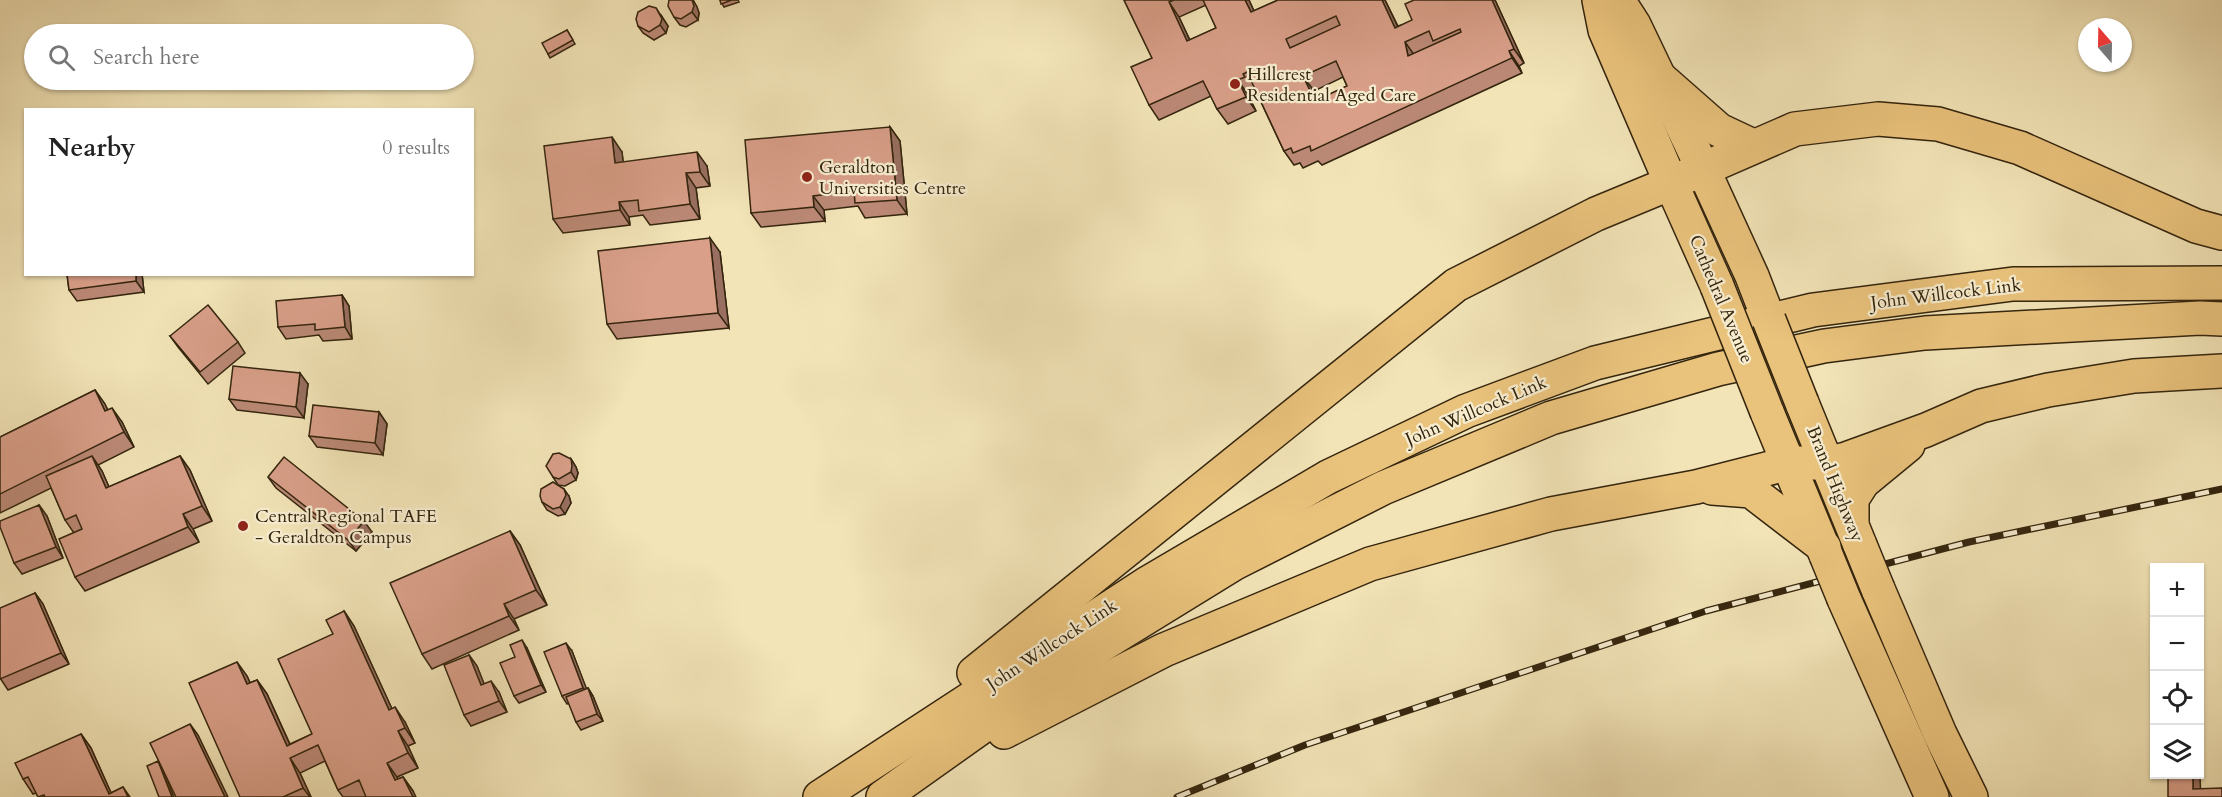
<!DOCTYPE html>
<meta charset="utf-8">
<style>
:root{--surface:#fff;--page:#f2f2f2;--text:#222;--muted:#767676;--line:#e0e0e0}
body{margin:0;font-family:Cardo,serif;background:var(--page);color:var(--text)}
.controls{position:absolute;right:18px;bottom:18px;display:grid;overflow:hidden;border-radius:0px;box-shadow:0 2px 4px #0004}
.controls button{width:54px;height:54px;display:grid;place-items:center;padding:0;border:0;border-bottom:2px solid var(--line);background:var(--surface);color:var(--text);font:30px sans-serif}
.compass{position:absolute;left:2078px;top:18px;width:54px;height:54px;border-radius:50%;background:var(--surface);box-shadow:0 2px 4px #0004;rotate:340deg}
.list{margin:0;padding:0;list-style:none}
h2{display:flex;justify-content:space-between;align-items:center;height:78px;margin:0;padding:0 24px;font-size:26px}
h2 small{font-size:20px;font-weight:400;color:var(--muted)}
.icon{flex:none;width:33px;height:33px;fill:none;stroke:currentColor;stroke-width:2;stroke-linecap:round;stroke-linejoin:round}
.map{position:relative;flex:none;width:2222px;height:797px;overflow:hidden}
.search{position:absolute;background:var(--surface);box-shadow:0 2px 4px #0004;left:24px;top:24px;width:450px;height:66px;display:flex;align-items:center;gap:15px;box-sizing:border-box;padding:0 21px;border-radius:33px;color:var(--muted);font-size:22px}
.panel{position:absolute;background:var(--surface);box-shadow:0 2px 4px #0004;left:24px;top:108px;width:450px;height:168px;border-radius:0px}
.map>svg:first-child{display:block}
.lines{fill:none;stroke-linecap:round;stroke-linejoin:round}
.primary-casing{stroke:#34250e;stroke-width:36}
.highway-casing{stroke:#34250e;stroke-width:36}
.primary{stroke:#e9c27c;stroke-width:33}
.highway{stroke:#e9c27c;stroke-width:33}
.rail-casing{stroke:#34250e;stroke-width:7}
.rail{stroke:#f7edd0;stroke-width:4.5;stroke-dasharray:14;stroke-linecap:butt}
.highway-bridge-casing{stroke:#34250e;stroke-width:36;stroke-linecap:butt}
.highway-bridge{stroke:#e9c27c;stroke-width:33}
.wall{fill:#bb8976;stroke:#34250e;stroke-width:1.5;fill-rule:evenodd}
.shaded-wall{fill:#986f60;stroke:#34250e;stroke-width:1.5}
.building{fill:#d99f89;stroke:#34250e;stroke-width:1.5;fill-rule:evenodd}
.poi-dot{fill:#8f2418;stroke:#f7edd0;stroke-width:2}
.labels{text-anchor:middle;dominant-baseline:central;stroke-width:4.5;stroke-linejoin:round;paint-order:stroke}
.poi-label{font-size:18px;fill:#34250e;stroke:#f7edd0;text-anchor:start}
.street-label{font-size:18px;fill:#34250e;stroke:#f7edd0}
</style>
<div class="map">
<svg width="2222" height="797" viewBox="0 0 2222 797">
<rect width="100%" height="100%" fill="#f2e4b7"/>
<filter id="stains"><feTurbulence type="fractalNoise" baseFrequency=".00333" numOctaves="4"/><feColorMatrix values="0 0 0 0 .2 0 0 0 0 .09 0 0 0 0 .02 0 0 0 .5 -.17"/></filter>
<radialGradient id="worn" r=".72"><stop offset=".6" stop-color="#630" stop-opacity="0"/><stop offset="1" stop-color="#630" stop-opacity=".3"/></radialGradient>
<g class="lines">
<g class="primary-casing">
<g id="primary">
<polyline points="1618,0 1634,25 1703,169"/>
<polyline points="1712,488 1751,491 1824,547"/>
<polyline points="974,673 1456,285 1596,214 1671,183 1605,30 1599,0"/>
<polyline points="1004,732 1164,650 1370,564 1551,514 1696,487 1790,463"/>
<polyline points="820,797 1146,584 1328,477 1466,411 1595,363 1813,310 2013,284 2222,283"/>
<polyline points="883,797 1066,667 1235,563 1383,488 1551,418 1718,369 1824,346 1925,333 2200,318 2222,319"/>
</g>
</g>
<g class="highway-casing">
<g id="highway">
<polyline points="1661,79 1719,130 1753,146"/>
<polyline points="1703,169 1752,276 1769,320"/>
<polyline points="1717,286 1671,183 1795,129 1878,119 1938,124 2020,148 2196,226 2222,233"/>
<polyline points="1802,403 1860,545"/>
<polyline points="1767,412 1826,555"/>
<polyline points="1790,463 1828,463 1846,459 1926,430 1981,406 2048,390 2134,376 2222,371"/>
<polyline points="1852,524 1852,499 1863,482 1908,445"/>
<polyline points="1878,589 1940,734 1971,797"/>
<polyline points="1844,599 1932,797"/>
</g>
</g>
<use href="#primary" class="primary"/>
<use href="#highway" class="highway"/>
<g class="rail-casing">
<polyline id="rail" points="1177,797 1305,745 1706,611 1969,542 2222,489"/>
</g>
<use href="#rail" class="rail"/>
<g class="highway-bridge-casing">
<g id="highway-bridge">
<polyline points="1717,286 1767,412"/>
<polyline points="1769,320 1802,403"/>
<polyline points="1860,545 1878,589"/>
<polyline points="1826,555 1844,599"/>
</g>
</g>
<use href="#highway-bridge" class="highway-bridge"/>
</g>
<g class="wall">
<polygon points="693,0 697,7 699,13 698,20 686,27 680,25 674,17"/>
<polygon points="720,0 738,0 739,2 724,7"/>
<path d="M1124 0H1249L1254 11 1278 0H1385L1398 26 1495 0 1524 63 1519 66 1522 73 1322 165 1318 161 1303 168 1300 163 1294 165 1284 151 1254 87 1253 88 1255 92 1248 95 1256 111 1228 124 1217 109 1211 96 1159 120 1149 105 1152 58ZM1206 5 1216 28 1190 40 1179 17ZM1343 77 1347 86 1318 100 1314 91Z"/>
<polygon points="661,15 668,26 666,33 654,40 643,33 638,26"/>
<polygon points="567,30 575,44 550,58 548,54"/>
<polygon points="890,127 900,141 907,214 865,218 858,206 824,210 825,221 761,227 751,213"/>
<polygon points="622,152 623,162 707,166 710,186 696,188 700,219 650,225 643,215 629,217 630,225 563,233 553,219"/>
<polygon points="720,252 729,328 617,339 607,324"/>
<polygon points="67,274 142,274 144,292 77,301 69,290"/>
<polygon points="342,295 349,306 352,339 323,341 319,335 286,339 278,327"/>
<polygon points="170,336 238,342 245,353 208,384 178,347"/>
<polygon points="308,384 304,418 237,410 229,399"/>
<polygon points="95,390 108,410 122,422 134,447 98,465 102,471 109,487 180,456 190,470 212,521 193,529 199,542 85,591 75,577 74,533 65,520 51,488 0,513 0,437"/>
<polygon points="379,412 387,424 383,455 317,447 309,436"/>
<polygon points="571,459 576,467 578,473 576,480 565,486 558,485 553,477"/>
<polygon points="268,477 372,532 356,551 276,488"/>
<polygon points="569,496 571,503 565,514 558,516 547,510 542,502"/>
<polygon points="39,505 47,516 63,558 22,574 14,563"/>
<polygon points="510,531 520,545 547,605 514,619 519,630 432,669 422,654"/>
<polygon points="35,593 43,604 69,664 8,690 0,678"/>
<polygon points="344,611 354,626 392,709 405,722 415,743 408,746 418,768 397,777 398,779 403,777 413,791 364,797 343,797 338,790 325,761 300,773 311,797 240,797 247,676 250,683 257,680 267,694 290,744 312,734 333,634"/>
<polygon points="527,648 546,692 519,703 514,696 515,657"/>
<polygon points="572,651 586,689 588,688 593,696 603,721 581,730 576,722 569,703 567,704 562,696"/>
<polygon points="469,655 477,666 484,684 499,692 507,712 471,726 464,715"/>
<polygon points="81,734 91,748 111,793 123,787 130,797 38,797 36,793 33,794 23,779"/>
</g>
<g class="shaded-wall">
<polygon points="693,0 697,7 699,13 698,20 692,12"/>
<polygon points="1245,0 1249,0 1261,27 1251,12"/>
<polygon points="1382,0 1385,0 1405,42 1395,28"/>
<polygon points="1492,0 1495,0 1524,63 1514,49"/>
<polygon points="1169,2 1179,17 1197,56 1187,41"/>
<polygon points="656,8 668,26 666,33 660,25"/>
<polygon points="1405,42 1415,56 1408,56"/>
<polygon points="1509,51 1519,66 1522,73 1512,58"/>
<polygon points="1303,76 1314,91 1325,116 1315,101"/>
<polygon points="1238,80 1248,95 1256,111 1246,97"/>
<polygon points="890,127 900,141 907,214 897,200"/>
<polygon points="612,137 622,152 625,177 615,163"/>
<polygon points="697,152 707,166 710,186 700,172"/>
<polygon points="686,173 696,188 700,219 690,204"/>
<polygon points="813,196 824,210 825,221 814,207"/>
<polygon points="619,202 629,217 630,225 620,210"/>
<polygon points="710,238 720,252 729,328 718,313"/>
<polygon points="136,274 142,274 144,292 136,281"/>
<polygon points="342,295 349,306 352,339 345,327"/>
<polygon points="300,373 308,384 304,418 296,407"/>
<polygon points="95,390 105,404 115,426 105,411"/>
<polygon points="112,408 122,422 134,447 124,432"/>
<polygon points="379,412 387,424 383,455 375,443"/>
<polygon points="92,456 102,471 116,503 106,488"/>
<polygon points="180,456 190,470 212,521 202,506"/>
<polygon points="571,459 576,467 578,473 576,480 571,472"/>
<polygon points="564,489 569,496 571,503 565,514 560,507"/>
<polygon points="39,505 47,516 63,558 56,547"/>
<polygon points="183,514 193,529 199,542 188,527"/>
<polygon points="364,521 372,532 356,551 348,540"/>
<polygon points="510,531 520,545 547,605 536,590"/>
<polygon points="35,593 43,604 69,664 61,653"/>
<polygon points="504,604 514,619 519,630 509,616"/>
<polygon points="344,611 354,626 399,724 389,710"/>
<polygon points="522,640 527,648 546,692 541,685"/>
<polygon points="566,643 572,651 589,695 583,688"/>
<polygon points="469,655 477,666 489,696 481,685"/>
<polygon points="237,662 247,676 257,698 247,684"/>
<polygon points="257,680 267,694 295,756 287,746"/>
<polygon points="491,681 499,692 507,712 499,701"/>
<polygon points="588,688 593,696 603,721 597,714"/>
<polygon points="395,707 405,722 415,743 405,728"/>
<polygon points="190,724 198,735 228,797 225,797"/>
<polygon points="398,731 408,746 418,768 408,753"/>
<polygon points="81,734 91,748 113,797 109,794"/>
<polygon points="290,758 300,773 311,797 310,797 303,788"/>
<polygon points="158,761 163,769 174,797 172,797"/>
<polygon points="387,763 397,777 405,795 395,780"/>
<polygon points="2193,774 2198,774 2200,778 2201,797 2193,789"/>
<polygon points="403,777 413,791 416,797 413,797"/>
</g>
<g class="building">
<polygon points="669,0 692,0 694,6 692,12 681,19 674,17 668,6"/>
<polygon points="720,0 732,0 721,4"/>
<path d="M1124 0H1174L1169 2 1187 41 1216 28 1203 0H1245L1251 12 1278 0H1382L1395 28 1412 20 1405 4 1414 0H1492L1514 49 1509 51 1512 58 1311 151 1310 146 1293 153 1291 148 1284 151 1247 72 1243 74 1245 77 1238 80 1246 97 1217 109 1203 81 1149 105 1131 67 1152 58ZM1336 16 1340 25 1290 48 1286 39ZM1460 29 1461 32 1408 56 1405 42 1429 31 1433 41ZM1336 61 1347 86 1315 101 1303 76Z"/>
<polygon points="649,6 656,8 662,19 660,25 649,32 638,26 636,19 638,12"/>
<polygon points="567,30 573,40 548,54 542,43"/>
<polygon points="890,127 897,200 855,203 854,191 813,196 814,207 751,213 745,140"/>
<polygon points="612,137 615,163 697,152 700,172 686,173 690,204 639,211 638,200 619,202 620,210 553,219 544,146"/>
<polygon points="710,238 718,313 607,324 598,251"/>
<polygon points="67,274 136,274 136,281 69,290"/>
<polygon points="342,295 345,327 315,330 315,324 278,327 276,301"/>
<polygon points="208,305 238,342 200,372 170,336"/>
<polygon points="233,366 300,373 296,407 229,399"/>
<polygon points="95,390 105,411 112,408 124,432 0,494 0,437"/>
<polygon points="313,405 379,412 375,443 309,436"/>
<polygon points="559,453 571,459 572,466 571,472 559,479 553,477 546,466 553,454"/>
<polygon points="92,456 106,488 180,456 202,506 183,514 188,527 75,577 59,539 82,529 76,515 65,520 46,476"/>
<polygon points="284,457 364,521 348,540 268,477"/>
<polygon points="553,482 564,489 566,495 560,507 553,509 542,502 540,496 541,489"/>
<polygon points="39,505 56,547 14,563 0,527 0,521"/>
<polygon points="510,531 536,590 504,604 509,616 422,654 390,583"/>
<polygon points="35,593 61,653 0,679 0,608"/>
<polygon points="344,611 389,710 395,707 405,728 398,731 408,753 387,763 395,780 403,777 413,797 366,797 359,780 338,790 318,745 290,758 303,788 283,797 240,797 189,683 237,662 247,684 257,680 287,746 312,734 278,659 333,634 326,620"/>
<polygon points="522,640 541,685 514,696 500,663 515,657 510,645"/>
<polygon points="566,643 583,688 562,696 544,652"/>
<polygon points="469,655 481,685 491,681 499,701 464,715 444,665"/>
<polygon points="588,688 597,714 576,722 566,697"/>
<polygon points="190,724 225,797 176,797 150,743"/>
<polygon points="81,734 109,794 123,787 128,797 45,797 44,795 38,797 28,777 23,779 15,763"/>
<polygon points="158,761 172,797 159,797 147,766"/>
<polygon points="2168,774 2193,774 2193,789 2222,788 2222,797 2168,797"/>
</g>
<g class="poi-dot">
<circle cx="1235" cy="84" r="6"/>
<circle cx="807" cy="177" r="6"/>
<circle cx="243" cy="526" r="6"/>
</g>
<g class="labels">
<g class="poi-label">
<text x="1247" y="74">Hillcrest<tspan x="1247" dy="21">Residential Aged Care</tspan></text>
<text x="819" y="167">Geraldton<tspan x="819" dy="21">Universities Centre</tspan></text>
<text x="255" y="516">Central Regional TAFE<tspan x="255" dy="21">- Geraldton Campus</tspan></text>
</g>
<g class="street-label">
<text transform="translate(1946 294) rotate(-7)">John Willcock Link</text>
<text transform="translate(1721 299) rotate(67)">Cathedral Avenue</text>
<text transform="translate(1476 411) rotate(-23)">John Willcock Link</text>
<text transform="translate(1835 484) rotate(68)">Brand Highway</text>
<text transform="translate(1052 645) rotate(-33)">John Willcock Link</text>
</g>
</g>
<rect width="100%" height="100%" filter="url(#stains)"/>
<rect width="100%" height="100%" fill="url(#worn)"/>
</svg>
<div class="controls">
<button>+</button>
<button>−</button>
<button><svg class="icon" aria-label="locate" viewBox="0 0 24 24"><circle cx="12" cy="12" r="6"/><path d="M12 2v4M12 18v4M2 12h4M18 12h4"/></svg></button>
<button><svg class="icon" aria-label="layers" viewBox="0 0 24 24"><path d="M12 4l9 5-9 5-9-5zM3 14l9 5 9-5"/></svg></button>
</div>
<svg class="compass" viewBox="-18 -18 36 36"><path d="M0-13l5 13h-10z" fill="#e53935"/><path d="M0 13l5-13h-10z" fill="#767676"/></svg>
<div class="search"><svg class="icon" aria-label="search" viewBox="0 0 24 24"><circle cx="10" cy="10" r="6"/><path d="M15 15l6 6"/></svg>Search here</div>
<section class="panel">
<h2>Nearby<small>0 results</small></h2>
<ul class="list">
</ul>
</section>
</div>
